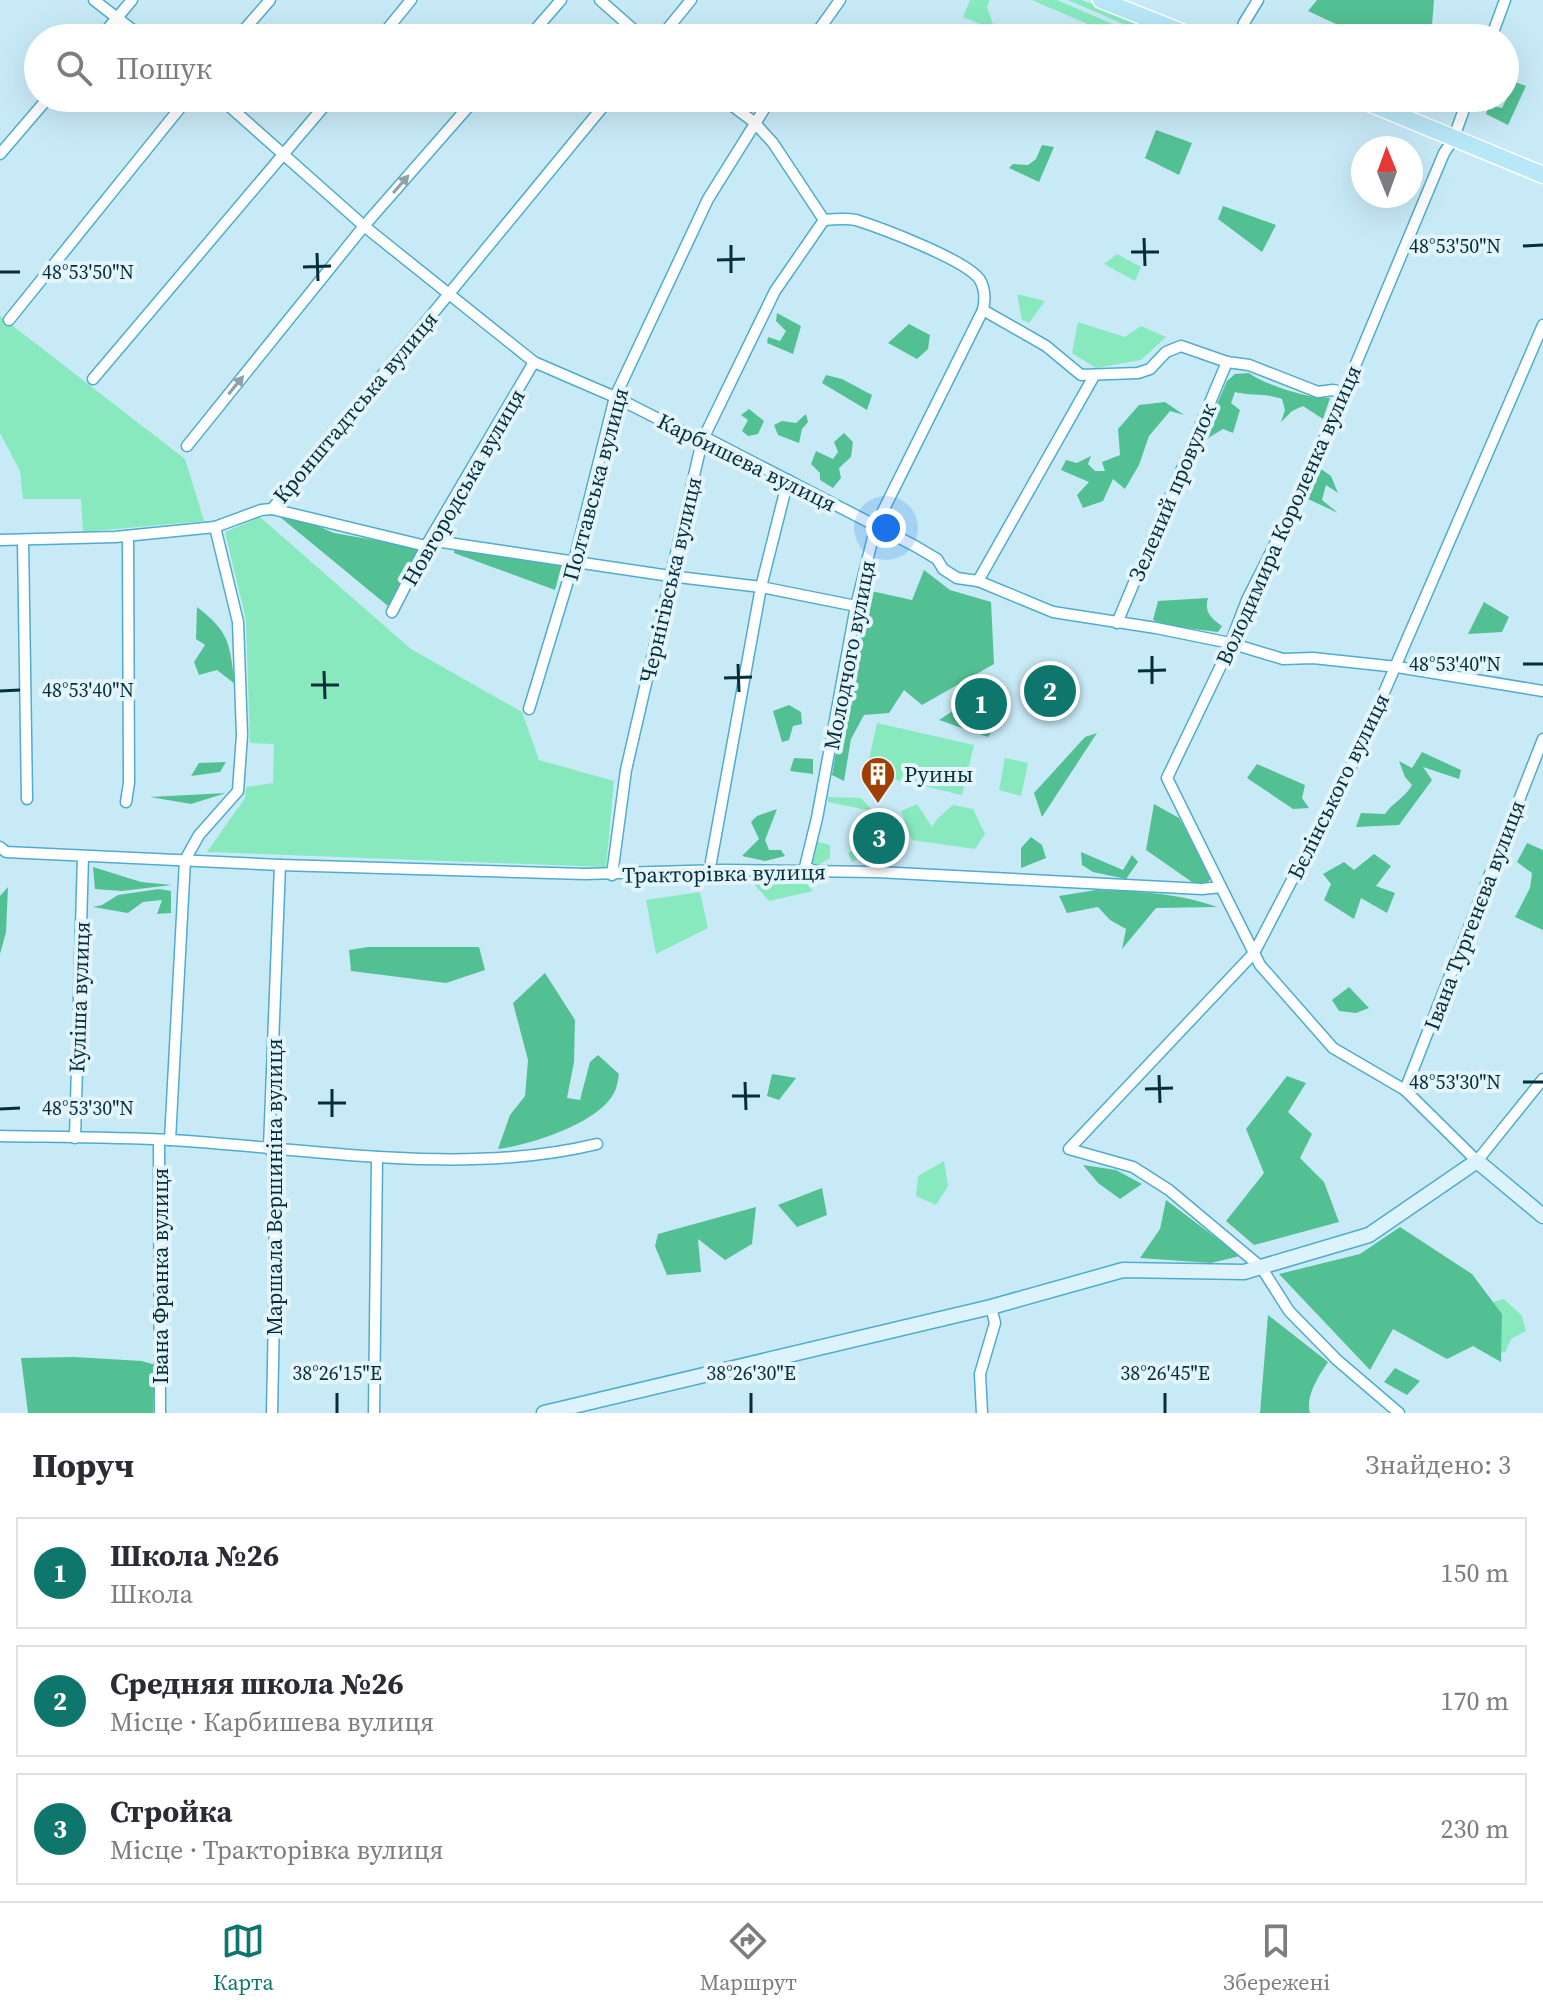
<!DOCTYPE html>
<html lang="uk">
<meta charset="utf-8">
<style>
:root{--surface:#fff;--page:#f2f2f3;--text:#2b2b33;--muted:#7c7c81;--line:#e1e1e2;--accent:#0f766e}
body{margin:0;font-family:"Source Serif 4",serif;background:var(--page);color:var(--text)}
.compass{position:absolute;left:1351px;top:136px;width:72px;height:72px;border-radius:50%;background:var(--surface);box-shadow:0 8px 32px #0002;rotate:359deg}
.you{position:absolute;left:886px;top:528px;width:28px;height:28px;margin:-20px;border:6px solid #fff;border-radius:50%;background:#1a73e8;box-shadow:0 0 0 12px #1a73e833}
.badge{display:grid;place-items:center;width:52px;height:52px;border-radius:50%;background:var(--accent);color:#fff;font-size:26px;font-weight:700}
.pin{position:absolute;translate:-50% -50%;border:4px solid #fff;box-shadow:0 2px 8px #0006}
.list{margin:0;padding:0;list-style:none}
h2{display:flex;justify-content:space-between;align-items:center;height:104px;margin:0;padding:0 32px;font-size:34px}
h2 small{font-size:26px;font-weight:400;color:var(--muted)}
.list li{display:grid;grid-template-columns:52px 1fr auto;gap:24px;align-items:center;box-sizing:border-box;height:112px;margin:0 16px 16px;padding:0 16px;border:2px solid var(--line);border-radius:0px}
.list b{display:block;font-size:30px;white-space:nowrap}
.list p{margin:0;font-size:26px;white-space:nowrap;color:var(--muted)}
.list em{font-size:26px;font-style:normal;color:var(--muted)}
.icon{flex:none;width:44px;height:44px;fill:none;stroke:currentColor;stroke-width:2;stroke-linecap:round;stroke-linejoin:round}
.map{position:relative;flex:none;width:1543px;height:1413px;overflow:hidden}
.search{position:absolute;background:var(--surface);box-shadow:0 8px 32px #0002;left:24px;right:24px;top:24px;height:88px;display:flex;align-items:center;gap:20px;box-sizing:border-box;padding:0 28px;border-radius:44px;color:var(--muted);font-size:30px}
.sheet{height:488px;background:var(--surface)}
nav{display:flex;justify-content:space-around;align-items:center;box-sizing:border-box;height:112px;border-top:2px solid var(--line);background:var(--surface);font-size:22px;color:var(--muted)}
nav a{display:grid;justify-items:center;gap:4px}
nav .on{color:var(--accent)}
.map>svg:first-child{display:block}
.green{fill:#88e9be}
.forest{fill:#53c093}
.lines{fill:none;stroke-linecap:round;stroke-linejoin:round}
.street-casing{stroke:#4faccc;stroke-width:13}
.secondary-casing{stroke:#4faccc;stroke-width:17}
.primary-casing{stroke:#fff;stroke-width:19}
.street{stroke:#fff;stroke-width:10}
.secondary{stroke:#dcf3fc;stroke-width:14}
.primary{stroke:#b8e7f8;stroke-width:16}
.oneway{fill:#8ea1a7}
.ticks{fill:none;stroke:#042e3b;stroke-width:3}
.labels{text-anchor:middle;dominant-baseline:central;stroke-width:8;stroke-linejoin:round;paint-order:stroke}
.street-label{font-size:22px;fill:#042e3b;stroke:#e3f4fa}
.poi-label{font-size:22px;fill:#042e3b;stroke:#e3f4fa;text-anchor:start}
.ticks-label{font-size:20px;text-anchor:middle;fill:#042e3b;stroke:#e3f4fa;stroke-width:8;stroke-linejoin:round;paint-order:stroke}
</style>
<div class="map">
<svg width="1543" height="1413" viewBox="0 0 1543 1413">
<rect width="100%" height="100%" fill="#c8eaf7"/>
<g class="green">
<polygon points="970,0 990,0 987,7 995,30 963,17"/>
<polygon points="1032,0 1057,0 1140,36 1139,38 1120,38"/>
<polygon points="1068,0 1081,0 1143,23 1147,25 1144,33"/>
<polygon points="1117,254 1141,267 1135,281 1104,264"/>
<polygon points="1017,294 1045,301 1029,323 1022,320"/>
<polygon points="0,316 185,459 204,521 83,532 81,499 23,499 20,471 0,433"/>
<polygon points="1078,322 1125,337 1141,326 1166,337 1141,360 1096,368 1072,353"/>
<polygon points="260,517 411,649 522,712 539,760 614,781 606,867 207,852 245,798 246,787 273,783 274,744 250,743 246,620 225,532"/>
<polygon points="877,723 974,745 962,795 866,773"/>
<polygon points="1005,758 1028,763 1021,796 999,790"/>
<polygon points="828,797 861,798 872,810 865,855 852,862 848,853 861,846 867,810 828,802"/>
<polygon points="917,804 932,827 937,819 953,805 973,809 985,834 975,849 912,840 901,811"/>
<polygon points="818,842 830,845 830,858 817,866 810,860"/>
<polygon points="801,877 813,891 769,901 754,884"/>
<polygon points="700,892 708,928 656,954 646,900"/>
<polygon points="944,1161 948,1186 936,1205 916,1196 918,1176"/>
<polygon points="1504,1299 1522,1316 1526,1331 1511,1339 1505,1353 1501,1351 1502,1314 1493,1302"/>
</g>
<g class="forest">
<polygon points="1317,0 1434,0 1431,38 1366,38 1308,11"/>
<polygon points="1515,82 1526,86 1508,125 1486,114 1489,105 1502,108"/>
<polygon points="1156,130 1192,143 1179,175 1145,158"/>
<polygon points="1042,145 1054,147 1039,182 1009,168 1013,164 1028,165 1036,159"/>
<polygon points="1223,206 1276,225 1262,252 1218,219"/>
<polygon points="777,313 801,326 793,354 767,343 768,337 780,341 786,331 776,321"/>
<polygon points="909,324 930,335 928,349 917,359 888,343"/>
<path d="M1249 373C1265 385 1310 399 1330 398L1323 419 1303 406 1292 411 1281 422 1285 410 1282 399C1266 393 1251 396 1235 392L1231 403 1240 410 1233 433 1223 429 1208 438 1188 471 1227 381 1235 374Z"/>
<polygon points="826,375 842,379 872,395 867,410 822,383"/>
<polygon points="1165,402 1184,415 1170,411 1149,436 1139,465 1125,489 1113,479 1103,501 1083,508 1077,495 1089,482 1061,470 1066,460 1077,463 1091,456 1088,464 1095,471 1105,471 1102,462 1120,455 1118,429 1139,405"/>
<polygon points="749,409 764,421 758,434 748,436 742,431 748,420 741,415"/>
<polygon points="806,414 808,422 802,429 799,443 778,435 774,425 782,421 796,423"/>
<polygon points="844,433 853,442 851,457 839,468 841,478 833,488 820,480 820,473 811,464 816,451 833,459 838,452 834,442"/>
<polygon points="1321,469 1331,476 1338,493 1326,485 1322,500 1338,513 1308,499"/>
<polygon points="280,517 306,521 334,533 419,548 388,606"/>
<polygon points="455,548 562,564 555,590 454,553"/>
<polygon points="924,570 950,590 991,602 994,664 922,705 904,690 889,713 864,715 851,739 844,781 832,775 859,619 871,591 912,600"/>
<path d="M1208 598C1204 612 1211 618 1222 626L1218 632 1170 626 1153 620 1158 601Z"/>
<polygon points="1484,602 1509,617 1502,632 1468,634"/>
<path d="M197 607C231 633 229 644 235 684L217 670 199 675 194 662 205 645 196 639Z"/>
<polygon points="985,690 1001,717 988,737 939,720"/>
<polygon points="789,705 801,712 802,724 793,726 789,740 782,742 773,711"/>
<polygon points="1097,733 1042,817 1034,793 1085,737"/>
<path d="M1422 752 1461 770 1459 779 1423 767 1432 780 1399 825 1356 827 1361 813 1385 814C1393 802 1405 798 1412 785L1405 777 1399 761 1412 768Z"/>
<polygon points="794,758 813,759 813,774 790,771"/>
<polygon points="226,762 220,772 191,776 199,763"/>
<polygon points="1257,764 1305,785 1302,798 1309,808 1293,809 1247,778"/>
<polygon points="226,793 191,804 150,797"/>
<polygon points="1154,804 1179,818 1212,877 1202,889 1146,850"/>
<polygon points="777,809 765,840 769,850 781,850 785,856 765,861 742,856 759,839 751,822 757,816"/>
<polygon points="1031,837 1042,845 1046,858 1021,868 1021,848"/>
<polygon points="1527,843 1543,850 1543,930 1515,917 1530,888 1532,873 1517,862"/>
<polygon points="1081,852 1123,870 1132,855 1138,862 1126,879 1093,872 1082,865"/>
<polygon points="1374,854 1391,866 1376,886 1395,893 1387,913 1361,898 1354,919 1324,900 1331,884 1323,874 1344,862 1354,870"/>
<polygon points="93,867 141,882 172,885 122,891 95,889"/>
<polygon points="8,887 6,932 0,954 0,896"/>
<polygon points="159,889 171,891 171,913 157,914 162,900 143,902 128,913 93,907 102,905 118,895"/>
<path d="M1096 890C1136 891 1178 893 1217 907L1156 908 1122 949 1126 929 1110 920 1098 907 1067 913 1059 896Z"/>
<polygon points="368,947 479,947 485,970 446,983 351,971 349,950"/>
<path d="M545 973 575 1020 574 1062 567 1098 580 1100 590 1062 598 1055 619 1074C618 1080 617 1088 614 1093 599 1123 530 1145 498 1149L510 1115 525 1096 528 1060 513 1003Z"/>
<polygon points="1349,987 1369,1008 1356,1013 1339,1011 1332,1000"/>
<polygon points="772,1074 796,1078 779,1100 767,1096"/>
<polygon points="1287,1076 1306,1083 1288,1112 1312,1134 1300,1158 1324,1182 1339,1222 1254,1245 1226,1221 1264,1173 1246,1129"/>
<polygon points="1083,1165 1116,1170 1142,1184 1120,1199 1098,1183"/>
<polygon points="822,1188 827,1215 797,1227 778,1205"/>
<polygon points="1166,1200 1240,1256 1211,1263 1140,1258 1160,1229"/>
<polygon points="756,1207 752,1244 725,1260 698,1239 701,1272 667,1275 655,1246 658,1234"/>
<polygon points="1400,1227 1472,1274 1502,1314 1501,1362 1473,1346 1447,1359 1393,1329 1370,1370 1279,1274 1360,1254"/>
<path d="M1268 1315 1328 1362C1319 1375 1305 1397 1310 1413H1260Z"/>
<polygon points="74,1357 142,1361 155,1365 153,1413 28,1413 21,1358"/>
<polygon points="1395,1368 1420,1381 1407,1395 1384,1382"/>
</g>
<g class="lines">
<g class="street-casing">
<g id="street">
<polyline points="94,0 143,38"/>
<polyline points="600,0 643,38"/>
<polyline points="100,38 132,0"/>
<polyline points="237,38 270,0"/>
<polyline points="380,38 411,0"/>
<polyline points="528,38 561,0"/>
<polyline points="660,38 691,0"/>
<polyline points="813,38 840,0"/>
<polyline points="1238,38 1244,23 1258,0"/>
<polyline points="1491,38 1505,0"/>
<polyline points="220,98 364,226 534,362 615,397 702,441 708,439 915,546 937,559 943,569 957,578 978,581 1053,612 1156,628 1230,643 1283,659 1313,658 1397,667 1543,691"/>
<polyline points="722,98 754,122 773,143 824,220"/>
<polyline points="0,154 48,98"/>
<path d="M824 220C834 219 846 218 856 220 881 228 967 260 980 280 985 289 985 301 983 310L1046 346 1081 375 1138 373 1150 369 1166 352 1181 346 1227 362 1249 365 1318 392 1333 390 1343 392"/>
<polyline points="9,320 188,98"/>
<polyline points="93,379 331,98"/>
<polyline points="187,446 364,226 476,98"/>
<polyline points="272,509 426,546 435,541 670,576 761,587 856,606"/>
<polyline points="0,540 115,537 215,527"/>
<polyline points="23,540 27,799"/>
<polyline points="978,581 1094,376"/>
<polyline points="392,612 426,546 534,362"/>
<polyline points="1117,623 1227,362"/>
<polyline points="529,709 574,561 615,397 708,199 771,98"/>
<polyline points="126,802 129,783 128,536"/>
<polyline points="0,847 6,852 280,865 585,874 724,870 877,872 1202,889 1221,887 1260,965 1333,1048 1405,1090 1477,1161 1543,1079"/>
<polyline points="711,862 761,587 788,480"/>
<polyline points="815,871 805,867 817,818 856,606 876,525 983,310"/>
<polyline points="612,875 626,770 702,441 775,291 824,220"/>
<polyline points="1221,887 1167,778 1225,657 1247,600 1309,476 1444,153 1453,140 1468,98"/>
<polyline points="1405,1090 1543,739"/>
<path d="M0 1136C57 1137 114 1137 171 1140 309 1148 462 1177 597 1144"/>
<polyline points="75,1138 83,856"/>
<polyline points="159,1140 160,1413"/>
<polyline points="170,1140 185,860 199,835 238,791 242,735 238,622 215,527 261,510 272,509 610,98"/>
<polyline points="272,1413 275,1266 274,1155 269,1148 280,865"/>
<polyline points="374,1413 377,1157"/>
<polyline points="982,1413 980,1374 995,1323 991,1307"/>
<polyline points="1399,1413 1337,1360 1289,1311 1261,1267 1169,1190 1133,1167 1069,1149 1254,953 1357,755 1543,325"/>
</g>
</g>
<g class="secondary-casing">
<polyline id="secondary" points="544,1413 991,1307 1123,1270 1244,1272 1369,1235 1477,1161 1543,1216"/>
</g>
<g class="primary-casing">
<g id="primary">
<polyline points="1101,0 1197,38"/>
<polyline points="1357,98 1543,175"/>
</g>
</g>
<use href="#street" class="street"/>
<use href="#secondary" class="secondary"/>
<use href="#primary" class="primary"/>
</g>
<defs><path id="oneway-solid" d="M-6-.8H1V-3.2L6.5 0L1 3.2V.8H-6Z" transform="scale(2)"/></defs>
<g class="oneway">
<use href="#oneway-solid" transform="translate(401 184) rotate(-49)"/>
<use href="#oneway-solid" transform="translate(236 385) rotate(-51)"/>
</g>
<path class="ticks" d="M1144 238 1145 266M731 245V273M1523 246 1543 245M1131 252H1159M317 253 318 281M717 260 745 259M303 267 331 266M0 272H20M1152 656V684M738 664 739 692M1523 664H1543M324 671 325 699M1138 671 1166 670M724 678 752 677M311 685H339M0 691 20 690M1159 1075 1160 1103M745 1082 746 1110M1523 1082H1543M332 1089V1117M1145 1089 1173 1088M732 1096H760M318 1103H346M0 1109 20 1108M337 1393V1413M751 1393V1413M1165 1393V1413"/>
<defs>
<g id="building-pin" transform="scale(1.8)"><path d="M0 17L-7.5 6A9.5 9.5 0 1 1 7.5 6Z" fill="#a13e01" stroke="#e3f4fa"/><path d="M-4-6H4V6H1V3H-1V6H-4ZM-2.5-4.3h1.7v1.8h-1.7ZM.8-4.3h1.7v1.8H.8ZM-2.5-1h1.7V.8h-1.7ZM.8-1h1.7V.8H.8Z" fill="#fff"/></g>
</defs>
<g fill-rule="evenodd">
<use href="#building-pin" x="878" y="774"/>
</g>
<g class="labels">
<g class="street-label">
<text transform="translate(355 407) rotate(-50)">Кронштадтська вулиця</text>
<text transform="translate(747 462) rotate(26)">Карбишева вулиця</text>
<text transform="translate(595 484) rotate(-75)">Полтавська вулиця</text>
<text transform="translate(463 487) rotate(-60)">Новгородська вулиця</text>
<text transform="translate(1172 492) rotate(-67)">Зелений провулок</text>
<text transform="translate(1288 515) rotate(-66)">Володимира Короленка вулиця</text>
<text transform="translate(670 580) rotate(-77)">Чернігівська вулиця</text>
<text transform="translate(849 655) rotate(-79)">Молодчого вулиця</text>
<text transform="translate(1338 786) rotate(-64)">Бєлінського вулиця</text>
<text transform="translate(724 873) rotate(-1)">Тракторівка вулиця</text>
<text transform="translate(1474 915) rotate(-69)">Івана Тургенєва вулиця</text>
<text transform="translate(79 997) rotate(-88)">Куліша вулиця</text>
<text transform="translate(274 1187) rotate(-90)">Маршала Вершиніна вулиця</text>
<text transform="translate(160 1276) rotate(-90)">Івана Франка вулиця</text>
</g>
<g class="poi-label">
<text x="904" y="774">Руины</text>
</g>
</g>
<g class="ticks-label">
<text x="1455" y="253">48°53'50"N</text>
<text x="88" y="279">48°53'50"N</text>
<text x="1455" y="671">48°53'40"N</text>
<text x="88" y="697">48°53'40"N</text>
<text x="1455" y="1089">48°53'30"N</text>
<text x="88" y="1115">48°53'30"N</text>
<text x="337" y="1380">38°26'15"E</text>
<text x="751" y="1380">38°26'30"E</text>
<text x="1165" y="1380">38°26'45"E</text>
</g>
</svg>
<svg class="compass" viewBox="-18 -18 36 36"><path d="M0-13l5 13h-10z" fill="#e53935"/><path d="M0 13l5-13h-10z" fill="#7c7c81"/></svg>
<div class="you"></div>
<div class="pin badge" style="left:981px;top:704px">1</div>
<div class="pin badge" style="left:1050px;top:691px">2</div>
<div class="pin badge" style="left:879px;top:838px">3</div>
<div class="search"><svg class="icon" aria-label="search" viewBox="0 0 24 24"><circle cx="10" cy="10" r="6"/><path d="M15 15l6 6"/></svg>Пошук</div>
</div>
<section class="sheet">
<h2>Поруч<small>Знайдено: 3</small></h2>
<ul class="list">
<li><span class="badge">1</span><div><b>Школа №26</b><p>Школа</p></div><em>150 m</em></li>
<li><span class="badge">2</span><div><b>Средняя школа №26</b><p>Місце · Карбишева вулиця</p></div><em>170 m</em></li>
<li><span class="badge">3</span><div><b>Стройка</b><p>Місце · Тракторівка вулиця</p></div><em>230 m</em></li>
</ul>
</section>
<nav>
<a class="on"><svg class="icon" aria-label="map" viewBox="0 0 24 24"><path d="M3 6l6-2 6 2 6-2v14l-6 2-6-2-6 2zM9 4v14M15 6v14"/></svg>Карта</a>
<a><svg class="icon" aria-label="directions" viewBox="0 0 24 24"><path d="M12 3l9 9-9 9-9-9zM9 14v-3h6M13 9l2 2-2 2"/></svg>Маршрут</a>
<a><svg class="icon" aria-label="saved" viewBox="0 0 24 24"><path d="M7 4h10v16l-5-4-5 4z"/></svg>Збережені</a>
</nav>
